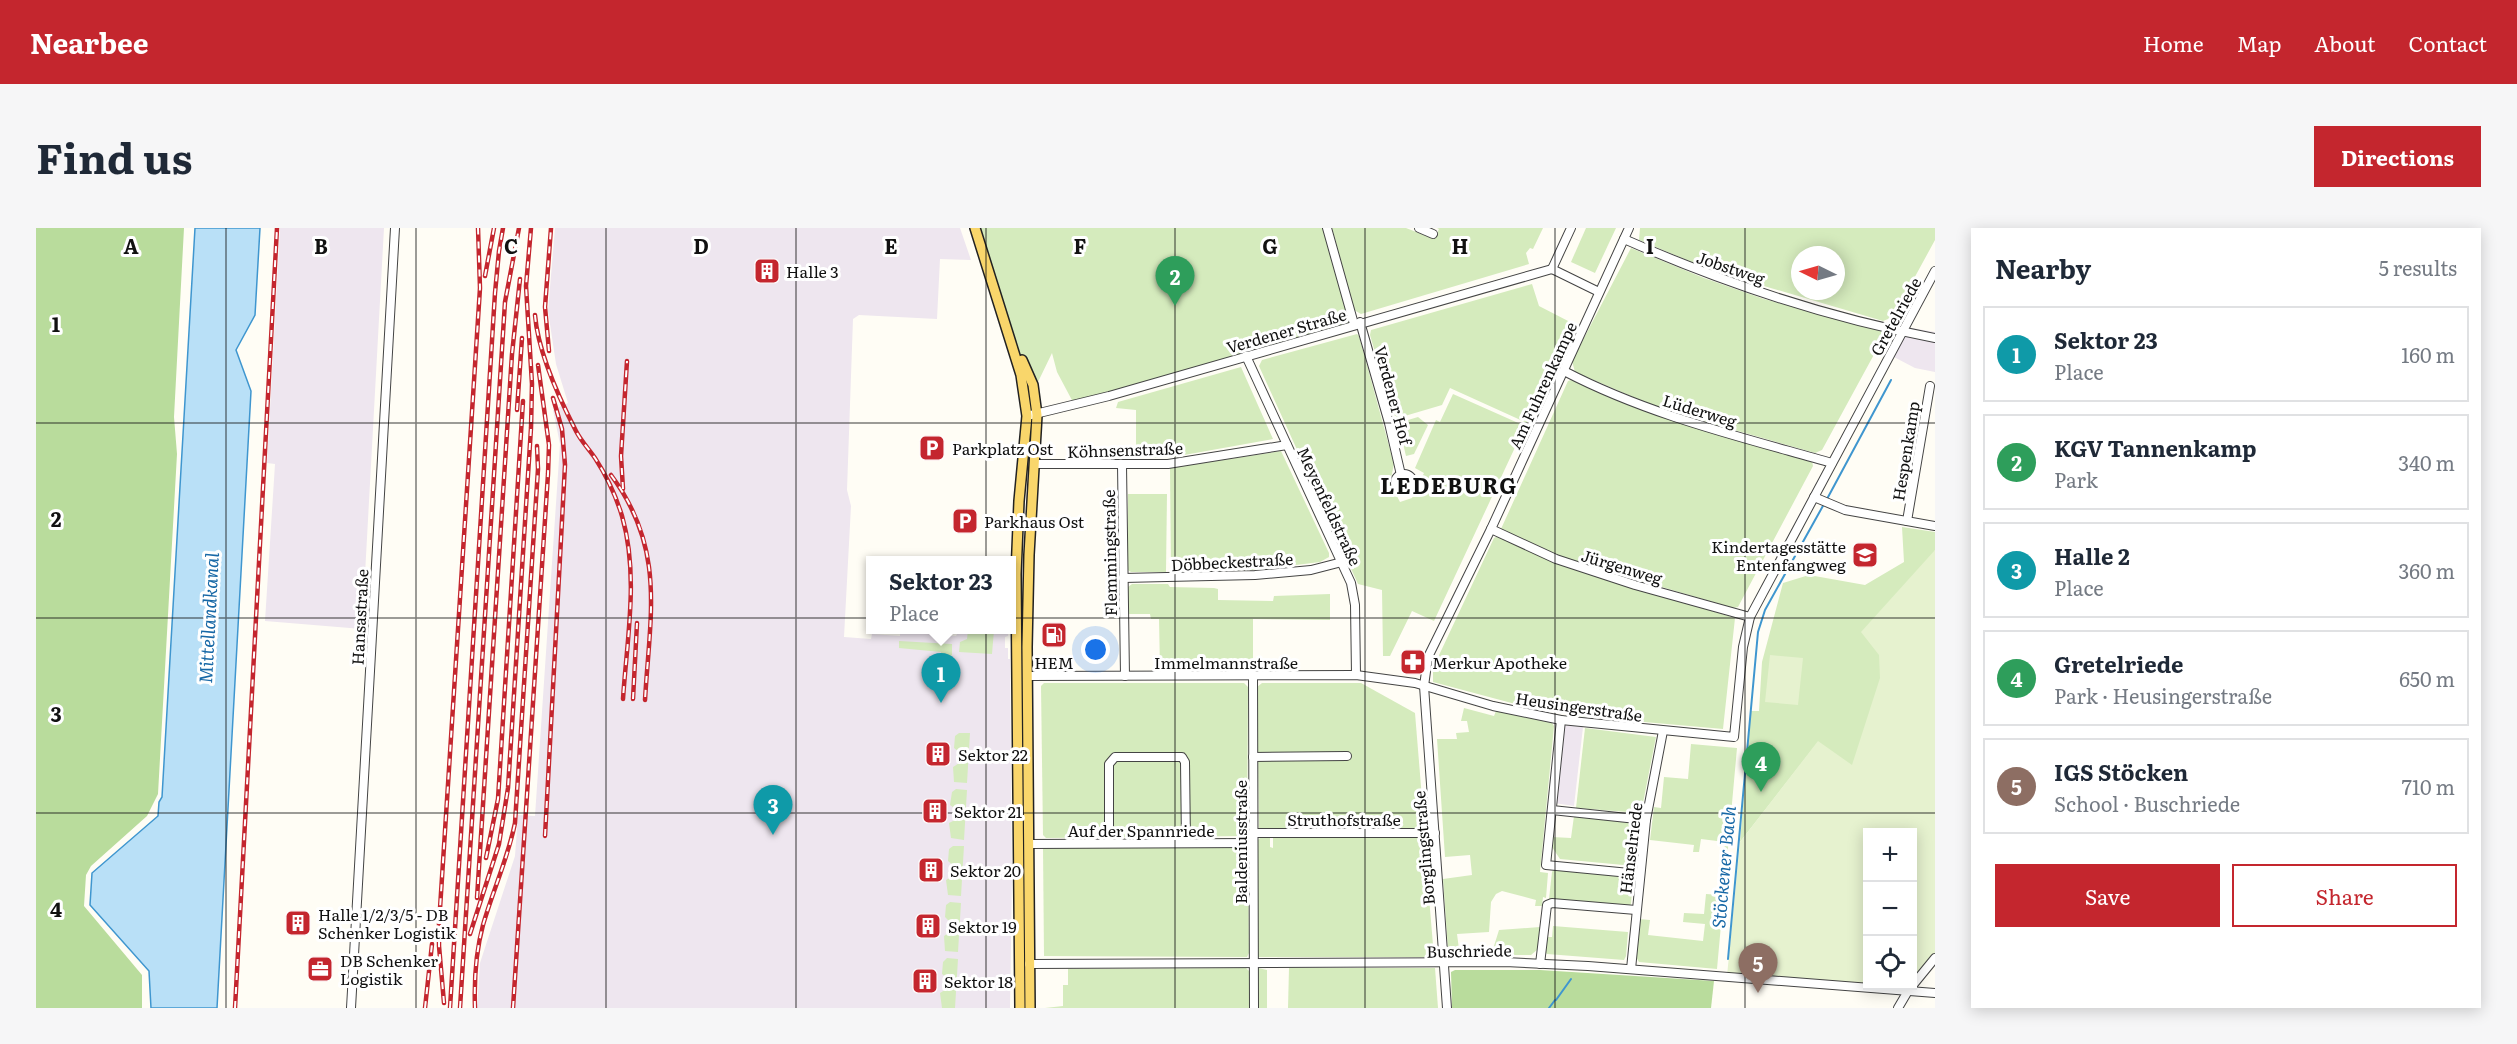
<!DOCTYPE html>
<meta charset="utf-8">
<style>
:root{--surface:#fff;--page:#f6f6f7;--text:#1f2937;--muted:#747a83;--line:#e0e1e3;--accent:#c4262e}
body{margin:0;font-family:Literata,serif;background:var(--page);color:var(--text)}
.controls{position:absolute;right:18px;bottom:18px;display:grid;overflow:hidden;border-radius:0px;box-shadow:0 3px 15px #0003}
.controls button{width:54px;height:54px;display:grid;place-items:center;padding:0;border:0;border-bottom:2px solid var(--line);background:var(--surface);color:var(--text);font:30px sans-serif}
.compass{position:absolute;left:1755px;top:18px;width:54px;height:54px;border-radius:50%;background:var(--surface);box-shadow:0 3px 15px #0003;rotate:275deg}
.you{position:absolute;left:1060px;top:422px;width:21px;height:21px;margin:-15px;border:4px solid #fff;border-radius:50%;background:#1a73e8;box-shadow:0 0 0 9px #1a73e833}
.badge{display:grid;place-items:center;width:39px;height:39px;border-radius:50%;background:var(--accent);color:#fff;font-size:20px;font-weight:700}
.pin{position:absolute;translate:-50% -50px;filter:drop-shadow(0 2px 3px #0008)}
.pin::after{content:'';position:absolute;top:32px;width:21px;height:18px;background:inherit;clip-path:polygon(0 0,100% 0,50% 100%)}
.popup{position:absolute;left:830px;top:328px;width:150px;height:78px;box-sizing:border-box;display:grid;place-content:center;border-radius:0px;background:var(--surface);filter:drop-shadow(0 2px 4px #0005);font-size:20px;white-space:nowrap;color:var(--muted)}
.popup b{font-size:22px;color:var(--text)}
.popup::after{content:'';position:absolute;left:50%;top:100%;margin-left:-12px;border:12px solid transparent;border-top-color:var(--surface)}
.list{margin:0;padding:0;list-style:none}
h2{display:flex;justify-content:space-between;align-items:center;height:78px;margin:0;padding:0 24px;font-size:26px}
h2 small{font-size:20px;font-weight:400;color:var(--muted)}
.list li{display:grid;grid-template-columns:39px 1fr auto;gap:18px;align-items:center;box-sizing:border-box;height:96px;margin:0 12px 12px;padding:0 12px;border:2px solid var(--line);border-radius:0px}
.list b{display:block;font-size:22px;white-space:nowrap}
.list p{margin:0;font-size:20px;white-space:nowrap;color:var(--muted)}
.list em{font-size:20px;font-style:normal;color:var(--muted)}
.actions{display:flex;gap:12px;padding:18px 24px}
.actions a{flex:1;padding:14px 0;border:2px solid var(--accent);border-radius:0px;text-align:center;font-size:21px;color:var(--accent)}
.actions .main{background:var(--accent);color:#fff}
.icon{flex:none;width:33px;height:33px;fill:none;stroke:currentColor;stroke-width:2;stroke-linecap:round;stroke-linejoin:round}
.map{position:relative;flex:none;width:1899px;height:780px;overflow:hidden;border-radius:0px}
header{display:flex;align-items:center;gap:36px;box-sizing:border-box;height:84px;padding:0 30px;background:var(--accent);color:#fff}
header strong{font-size:28px}
nav{display:flex;gap:33px;margin-inline-start:auto;font-size:21px}
.intro{display:flex;align-items:center;justify-content:space-between;box-sizing:border-box;height:144px;padding:0 36px}
h1{margin:0;font-size:42px}
.button{padding:15px 27px;border-radius:0px;background:var(--accent);color:#fff;font-size:21px;font-weight:700}
main{display:flex;gap:36px;padding:0 36px}
aside{flex:1;background:var(--surface);border-radius:0px;box-shadow:0 3px 15px #0003}
.map>svg:first-child{display:block}
.industrial{fill:#eee6ef}
.green{fill:#d5ebbd;fill-rule:evenodd}
.forest{fill:#b9dc9c}
.pitch{fill:#e6f2cf;fill-rule:evenodd}
.water{fill:#b9e0f7;stroke:#3f96cf;stroke-width:1.5}
.lines{fill:none;stroke-linecap:round;stroke-linejoin:round}
.stream{stroke:#3f96cf;stroke-width:2}
.minor-casing{stroke:#444;stroke-width:10}
.major-casing{stroke:#222;stroke-width:12}
.minor{stroke:#fff;stroke-width:8}
.major{stroke:#f9d66b;stroke-width:9}
.rail-casing{stroke:#c4262e;stroke-width:4.5}
.rail{stroke:#fff;stroke-width:2;stroke-dasharray:7;stroke-linecap:butt}
.grid{fill:none;stroke:#111;stroke-width:1.5;stroke-opacity:0.55}
.labels{text-anchor:middle;dominant-baseline:central;stroke-width:6;stroke-linejoin:round;paint-order:stroke}
.street-label{font-size:16px;fill:#111;stroke:#fff}
.poi-label{font-size:16px;fill:#111;stroke:#fff;text-anchor:start}
.water-label{font-size:18px;font-style:italic;fill:#1768a6;stroke:#fff}
.district-label{font-size:22px;font-weight:bold;letter-spacing:1.5px;fill:#111;stroke:#fff}
.grid-label{font-size:20px;text-anchor:middle;font-weight:bold;fill:#111;stroke:#fff;stroke-width:6;stroke-linejoin:round;paint-order:stroke}
</style>
<header>
<strong>Nearbee</strong>
<nav><a>Home</a><a>Map</a><a>About</a><a>Contact</a></nav>
</header>
<div class="intro"><h1>Find us</h1><a class="button">Directions</a></div>
<main>
<div class="map">
<svg width="1899" height="780" viewBox="0 0 1899 780">
<rect width="100%" height="100%" fill="#fffdf5"/>
<g class="industrial">
<polygon points="244,0 348,0 326,401 229,393 239,236 231,235"/>
<polygon points="519,0 924,0 935,32 904,31 901,91 823,87 817,91 811,262 815,278 808,409 835,411 836,406 864,408 864,402 905,402 905,407 920,408 923,402 972,402 972,408 969,409 969,420 972,420 972,431 974,431 976,648 974,780 441,780 444,735 479,628 482,587 499,588 524,216 517,182 532,175 520,136 512,83"/>
<polygon points="1870,99 1899,104 1899,144 1879,140 1856,128"/>
<polygon points="1527,497 1547,499 1538,578 1518,575"/>
</g>
<g class="green">
<polygon points="945,0 1291,0 1318,96 1038,176 1021,144 1016,125 1002,154 997,157 969,94 940,2"/>
<polygon points="1296,0 1370,0 1398,11 1403,1 1401,0 1507,0 1497,21 1494,20 1490,25 1493,36 1325,86 1318,82"/>
<polygon points="1550,0 1580,0 1559,45 1535,34"/>
<path d="M1604 0H1899V12L1857 89 1847 93 1677 43 1603 12ZM1764 27H1800V63H1764Z"/>
<polygon points="1595,20 1668,50 1728,71 1846,103 1847,110 1786,222 1779,225 1625,181 1539,144 1536,133"/>
<polygon points="1496,56 1503,78 1536,95 1491,195 1414,160 1406,177 1362,190 1357,186 1334,107 1335,102"/>
<polygon points="1321,106 1323,108 1358,236 1354,255 1364,274 1376,270 1388,245 1379,240 1400,192 1404,194 1417,166 1489,198 1398,393 1376,383 1354,428 1347,428 1346,362 1322,356 1223,138 1226,132"/>
<polygon points="1205,139 1237,211 1137,229 1112,230 1112,226 1100,227 1100,182 1080,180 1082,174"/>
<polygon points="1535,152 1641,194 1776,233 1777,238 1702,379 1697,380 1531,331 1465,301 1532,153"/>
<polygon points="1382,189 1392,197 1378,226 1370,228 1362,195"/>
<polygon points="1245,223 1293,325 1293,329 1284,334 1219,342 1135,344 1134,240"/>
<polygon points="1092,266 1131,266 1130,344 1095,344 1092,342"/>
<polygon points="1866,299 1899,304 1899,322 1867,427 1841,561 1782,514 1704,614 1715,483 1723,483 1726,434 1747,355 1773,347 1829,357 1868,334"/>
<polygon points="1462,308 1508,329 1578,354 1699,390 1687,501 1541,488 1483,477 1397,454 1397,440 1458,310"/>
<polygon points="1096,356 1132,356 1134,359 1178,360 1182,361 1182,372 1237,373 1238,368 1294,366 1294,392 1217,391 1217,439 1124,440 1123,391 1115,391 1114,386 1092,386 1092,359"/>
<polygon points="932,402 958,402 956,426 923,424 924,414 931,411"/>
<polygon points="863,413 916,416 916,427 912,430 905,429 905,424 863,420"/>
<polygon points="1008,455 1208,455 1212,459 1211,608 1010,610 1007,607 1005,458"/>
<polygon points="1226,455 1325,455 1379,485 1388,595 1386,600 1223,600 1221,459"/>
<polygon points="1428,480 1458,488 1460,483 1516,495 1518,498 1504,644 1512,645 1510,670 1507,669 1506,678 1499,678 1500,672 1466,663 1460,666 1455,674 1453,704 1421,706 1423,721 1457,721 1463,702 1504,699 1502,721 1495,727 1418,727 1414,725 1412,721 1407,651 1436,647 1434,627 1409,629 1401,511 1421,511 1420,505 1433,504 1431,493 1425,493"/>
<polygon points="1549,500 1620,509 1605,585 1540,580"/>
<path d="M923 505H934L931 555 918 554 917 539C928 533 928 527 918 520L919 508Z"/>
<polygon points="1655,516 1701,520 1681,741 1603,734 1600,729 1603,691 1614,692 1612,707 1667,713 1669,696 1647,694 1648,685 1668,686 1670,666 1684,667 1689,614 1665,611 1663,624 1657,624 1658,617 1614,612 1618,579 1625,580 1628,549 1652,551"/>
<polygon points="920,561 931,562 928,612 915,610 913,595 921,591 923,587 921,582 914,577 916,564"/>
<polygon points="1538,588 1602,596 1598,638 1524,631 1516,619 1516,609 1535,610"/>
<polygon points="1237,608 1388,609 1398,729 1222,729 1222,612 1224,610 1234,610 1234,619 1237,620"/>
<path d="M917 618H928L925 668 912 667 910 652C921 646 921 640 912 633L913 621Z"/>
<polygon points="1208,619 1212,623 1213,725 1211,729 1008,728 1007,620"/>
<polygon points="1518,641 1595,648 1597,651 1595,676 1593,678 1513,671 1516,644"/>
<polygon points="914,674 925,675 922,724 909,723 908,708 915,703 917,699 915,695 909,689 910,677"/>
<polygon points="1517,698 1592,704 1590,728 1588,732 1511,726 1509,724 1510,709 1516,709"/>
<path d="M911 730 922 731 919 780H906L904 765C915 759 916 753 906 746L907 734Z"/>
<polygon points="1210,740 1213,743 1213,780 1009,780 1027,778 1027,757 1032,757 1032,741"/>
<polygon points="1222,740 1231,742 1231,780 1220,780 1220,744"/>
<polygon points="1253,740 1399,740 1402,780 1252,780"/>
</g>
<g class="forest">
<polygon points="0,0 148,0 138,189 141,226 122,566 111,588 55,638 50,647 48,678 106,747 106,780 0,780"/>
<polygon points="1419,742 1504,742 1678,753 1675,780 1416,780 1415,744"/>
</g>
<g class="pitch">
<path d="M1899 322V730L1872 763 1691 748 1704 614 1782 513 1816 537 1844 450 1843 427 1825 404ZM1832 604H1876V758H1832Z"/>
<polygon points="1734,427 1767,430 1762,477 1729,474"/>
</g>
<polygon class="water" points="159,0 224,0 219,87 200,122 215,163 181,780 115,780 113,743 54,677 56,645 122,588 123,574 126,569"/>
<g class="lines">
<g class="stream">
<polyline points="1791,271 1855,152"/>
<polyline points="1692,731 1722,404 1729,382 1788,276"/>
<polyline points="1520,772 1535,751"/>
<polyline points="1513,780 1519,772"/>
</g>
<g class="minor-casing">
<g id="minor">
<polyline points="1291,0 1318,96"/>
<polyline points="1383,0 1397,6"/>
<path d="M1588 11C1688 55 1792 90 1899 110"/>
<polyline points="1516,41 1563,64"/>
<polyline points="1516,41 1535,0"/>
<polyline points="1324,94 1353,195 1365,247"/>
<polyline points="1210,128 1315,355 1319,377 1320,447"/>
<path d="M1528 143C1612 187 1705 209 1796 235"/>
<polyline points="995,187 1073,168 1516,41"/>
<polyline points="998,236 1132,236 1251,217"/>
<polyline points="1086,237 1089,448"/>
<circle cx="1368" cy="255" r="9"/>
<polyline points="1778,269 1809,282 1899,298"/>
<polyline points="1871,293 1894,158"/>
<polyline points="1455,301 1520,331 1599,357 1714,389"/>
<polyline points="1087,350 1219,347 1275,342 1306,334"/>
<polyline points="991,448 1320,447 1379,455 1457,478 1525,492 1698,509 1707,419 1714,389 1899,43"/>
<polyline points="1217,448 1218,780"/>
<polyline points="1525,492 1510,637 1604,646"/>
<polyline points="1217,529 1311,528"/>
<polyline points="1516,582 1610,592"/>
<polyline points="1217,605 1399,605"/>
<polyline points="1073,615 1073,536 1079,529 1146,529 1149,534 1150,615"/>
<polyline points="993,616 1217,615"/>
<polyline points="993,736 1469,734 1552,738 1899,765"/>
<polyline points="1504,736 1511,677 1516,675 1600,682"/>
<polyline points="1595,741 1610,592 1627,503"/>
<polyline points="315,780 359,0"/>
<polyline points="1411,780 1388,458 1392,429 1455,301 1593,0"/>
<polyline points="1862,780 1872,763 1899,730"/>
</g>
</g>
<g class="major-casing">
<g id="major">
<polyline points="939,0 985,147 991,188 983,273 980,346 984,780"/>
<polyline points="986,132 997,157 1001,187 993,327 991,419 994,780"/>
</g>
</g>
<use href="#minor" class="minor"/>
<use href="#major" class="major"/>
<g class="rail-casing">
<g id="rail">
<polyline points="449,48 458,0"/>
<path d="M499 87C502 124 523 170 540 203 545 213 553 221 559 230 570 247 580 268 586 288 603 347 591 410 587 471"/>
<polyline points="513,123 509,79 515,0"/>
<polyline points="481,182 486,110"/>
<path d="M575 247C630 321 614 386 609 472"/>
<polyline points="587,261 585,228 591,133"/>
<polyline points="597,471 601,395"/>
<polyline points="509,608 529,237 526,201 517,170"/>
<polyline points="450,630 462,571 487,173"/>
<polyline points="441,670 476,126 484,51"/>
<polyline points="434,706 463,616 472,560 495,200 496,156 490,58 495,0"/>
<polyline points="408,775 403,718 403,696 444,60 442,0"/>
<polyline points="199,780 241,0"/>
<polyline points="389,780 396,716"/>
<polyline points="414,780 459,65 463,23 467,0"/>
<polyline points="424,780 469,74 483,0"/>
<path d="M439 780C438 753 440 723 447 697 457 662 472 630 479 595L502 241 501 218"/>
<polyline points="477,780 512,246 513,217 502,137"/>
</g>
</g>
<use href="#rail" class="rail"/>
</g>
<path class="grid" d="M190 0V780M380 0V780M570 0V780M760 0V780M950 0V780M1139 0V780M1329 0V780M1519 0V780M1709 0V780M0 195H1899M0 390H1899M0 585H1899"/>
<defs>
<g id="building-square" transform="scale(1.35)"><rect x="-9" y="-9" width="18" height="18" rx="4" fill="#c4262e" stroke="#fff"/><path d="M-4-6H4V6H1V3H-1V6H-4ZM-2.5-4.3h1.7v1.8h-1.7ZM.8-4.3h1.7v1.8H.8ZM-2.5-1h1.7V.8h-1.7ZM.8-1h1.7V.8H.8Z" fill="#fff"/></g>
<g id="parking-square" transform="scale(1.35)"><rect x="-9" y="-9" width="18" height="18" rx="4" fill="#c4262e" stroke="#fff"/><path d="M-3.5-5.5H1a3.5 3.5 0 0 1 0 7H-1V5.5H-3.5ZM-1-3.4V-.6H.8a1.4 1.4 0 0 0 0-2.8Z" fill="#fff"/></g>
<g id="school-square" transform="scale(1.35)"><rect x="-9" y="-9" width="18" height="18" rx="4" fill="#c4262e" stroke="#fff"/><path d="M0-5L7-2L0 1L-7-2ZM-4 1L0 2.5L4 1V4Q0 6-4 4Z" fill="#fff"/></g>
<g id="fuel-square" transform="scale(1.35)"><rect x="-9" y="-9" width="18" height="18" rx="4" fill="#c4262e" stroke="#fff"/><path d="M-5.5-6h7V0h2V4h1.3V-2.5L3-4.5l.8-.8L6-3V5H2.5V1h-1V6h-7ZM-4.2-4.7v3.2H.2V-4.7Z" fill="#fff"/></g>
<g id="pharmacy-square" transform="scale(1.35)"><rect x="-9" y="-9" width="18" height="18" rx="4" fill="#c4262e" stroke="#fff"/><path d="M-2-6h4v4h4v4h-4v4h-4v-4h-4v-4h4Z" fill="#fff"/></g>
<g id="office-square" transform="scale(1.35)"><rect x="-9" y="-9" width="18" height="18" rx="4" fill="#c4262e" stroke="#fff"/><path d="M-6-3h4V-5.5h4V-3h4V5H-6ZM-1-4.5V-3h2v-1.5ZM-6 0V1H6V0Z" fill="#fff"/></g>
</defs>
<g fill-rule="evenodd">
<use href="#building-square" x="731" y="43"/>
<use href="#parking-square" x="896" y="220"/>
<use href="#parking-square" x="929" y="293"/>
<use href="#school-square" x="1829" y="327"/>
<use href="#fuel-square" x="1018" y="407"/>
<use href="#pharmacy-square" x="1377" y="434"/>
<use href="#building-square" x="902" y="526"/>
<use href="#building-square" x="899" y="583"/>
<use href="#building-square" x="895" y="642"/>
<use href="#building-square" x="262" y="695"/>
<use href="#building-square" x="892" y="698"/>
<use href="#office-square" x="284" y="741"/>
<use href="#building-square" x="889" y="753"/>
</g>
<g class="labels">
<g class="street-label">
<text transform="translate(1695 39) rotate(19)">Jobstweg</text>
<text transform="translate(1859 88) rotate(-61)">Gretelriede</text>
<text transform="translate(1250 102) rotate(-16)">Verdener Straße</text>
<text transform="translate(1506 157) rotate(-65)">Am Fuhrenkampe</text>
<text transform="translate(1358 167) rotate(75)">Verdener Hof</text>
<text transform="translate(1664 182) rotate(17)">Lüderweg</text>
<text transform="translate(1089 221) rotate(-2)">Köhnsenstraße</text>
<text transform="translate(1869 223) rotate(-81)">Hespenkamp</text>
<text transform="translate(1294 278) rotate(65)">Meyenfeldstraße</text>
<text transform="translate(1073 325) rotate(-91)">Flemmingstraße</text>
<text transform="translate(1196 333) rotate(-3)">Döbbeckestraße</text>
<text transform="translate(1586 338) rotate(17)">Jürgenweg</text>
<text transform="translate(323 389) rotate(-87)">Hansastraße</text>
<text x="1190" y="434">Immelmannstraße</text>
<text transform="translate(1543 478) rotate(8)">Heusingerstraße</text>
<text x="1308" y="591">Struthofstraße</text>
<text x="1105" y="602">Auf der Spannriede</text>
<text transform="translate(1204 614) rotate(-90)">Baldeniusstraße</text>
<text transform="translate(1387 620) rotate(-95)">Borglingstraße</text>
<text transform="translate(1594 620) rotate(-83)">Hänselriede</text>
<text transform="translate(1433 722) rotate(-1)">Buschriede</text>
</g>
<g class="poi-label">
<text x="750" y="43">Halle 3</text>
<text x="916" y="220">Parkplatz Ost</text>
<text x="948" y="293">Parkhaus Ost</text>
<text x="1810" y="318" text-anchor="end">Kindertagesstätte<tspan x="1810" dy="18">Entenfangweg</tspan></text>
<text x="1018" y="434" text-anchor="middle">HEM</text>
<text x="1396" y="434">Merkur Apotheke</text>
<text x="922" y="526">Sektor 22</text>
<text x="918" y="583">Sektor 21</text>
<text x="914" y="642">Sektor 20</text>
<text x="282" y="686">Halle 1/2/3/5 - DB<tspan x="282" dy="18">Schenker Logistik</tspan></text>
<text x="912" y="698">Sektor 19</text>
<text x="304" y="732">DB Schenker<tspan x="304" dy="18">Logistik</tspan></text>
<text x="908" y="753">Sektor 18</text>
</g>
<g class="water-label">
<text transform="translate(172 390) rotate(-87)">Mittellandkanal</text>
<text transform="translate(1687 639) rotate(-85)">Stöckener Bach</text>
</g>
<g class="district-label">
<text x="1413" y="256">LEDEBURG</text>
</g>
</g>
<g class="grid-label">
<text x="95" y="26">A</text>
<text x="285" y="26">B</text>
<text x="475" y="26">C</text>
<text x="665" y="26">D</text>
<text x="855" y="26">E</text>
<text x="1044" y="26">F</text>
<text x="1234" y="26">G</text>
<text x="1424" y="26">H</text>
<text x="1614" y="26">I</text>
<text x="20" y="104">1</text>
<text x="20" y="299">2</text>
<text x="20" y="494">3</text>
<text x="20" y="689">4</text>
</g>
</svg>
<div class="controls">
<button>+</button>
<button>−</button>
<button><svg class="icon" aria-label="locate" viewBox="0 0 24 24"><circle cx="12" cy="12" r="6"/><path d="M12 2v4M12 18v4M2 12h4M18 12h4"/></svg></button>
</div>
<svg class="compass" viewBox="-18 -18 36 36"><path d="M0-13l5 13h-10z" fill="#e53935"/><path d="M0 13l5-13h-10z" fill="#747a83"/></svg>
<div class="you"></div>
<div class="pin badge" style="left:905px;top:475px;background:#0f9aa8">1</div>
<div class="popup"><b>Sektor 23</b>Place</div>
<div class="pin badge" style="left:1139px;top:78px;background:#2e9e5b">2</div>
<div class="pin badge" style="left:737px;top:607px;background:#0f9aa8">3</div>
<div class="pin badge" style="left:1725px;top:564px;background:#2e9e5b">4</div>
<div class="pin badge" style="left:1722px;top:765px;background:#8d6e63">5</div>
</div>
<aside>
<h2>Nearby<small>5 results</small></h2>
<ul class="list">
<li><span class="badge" style="background:#0f9aa8">1</span><div><b>Sektor 23</b><p>Place</p></div><em>160 m</em></li>
<li><span class="badge" style="background:#2e9e5b">2</span><div><b>KGV Tannenkamp</b><p>Park</p></div><em>340 m</em></li>
<li><span class="badge" style="background:#0f9aa8">3</span><div><b>Halle 2</b><p>Place</p></div><em>360 m</em></li>
<li><span class="badge" style="background:#2e9e5b">4</span><div><b>Gretelriede</b><p>Park · Heusingerstraße</p></div><em>650 m</em></li>
<li><span class="badge" style="background:#8d6e63">5</span><div><b>IGS Stöcken</b><p>School · Buschriede</p></div><em>710 m</em></li>
</ul>
<div class="actions"><a class="main">Save</a><a>Share</a></div>
</aside>
</main>
